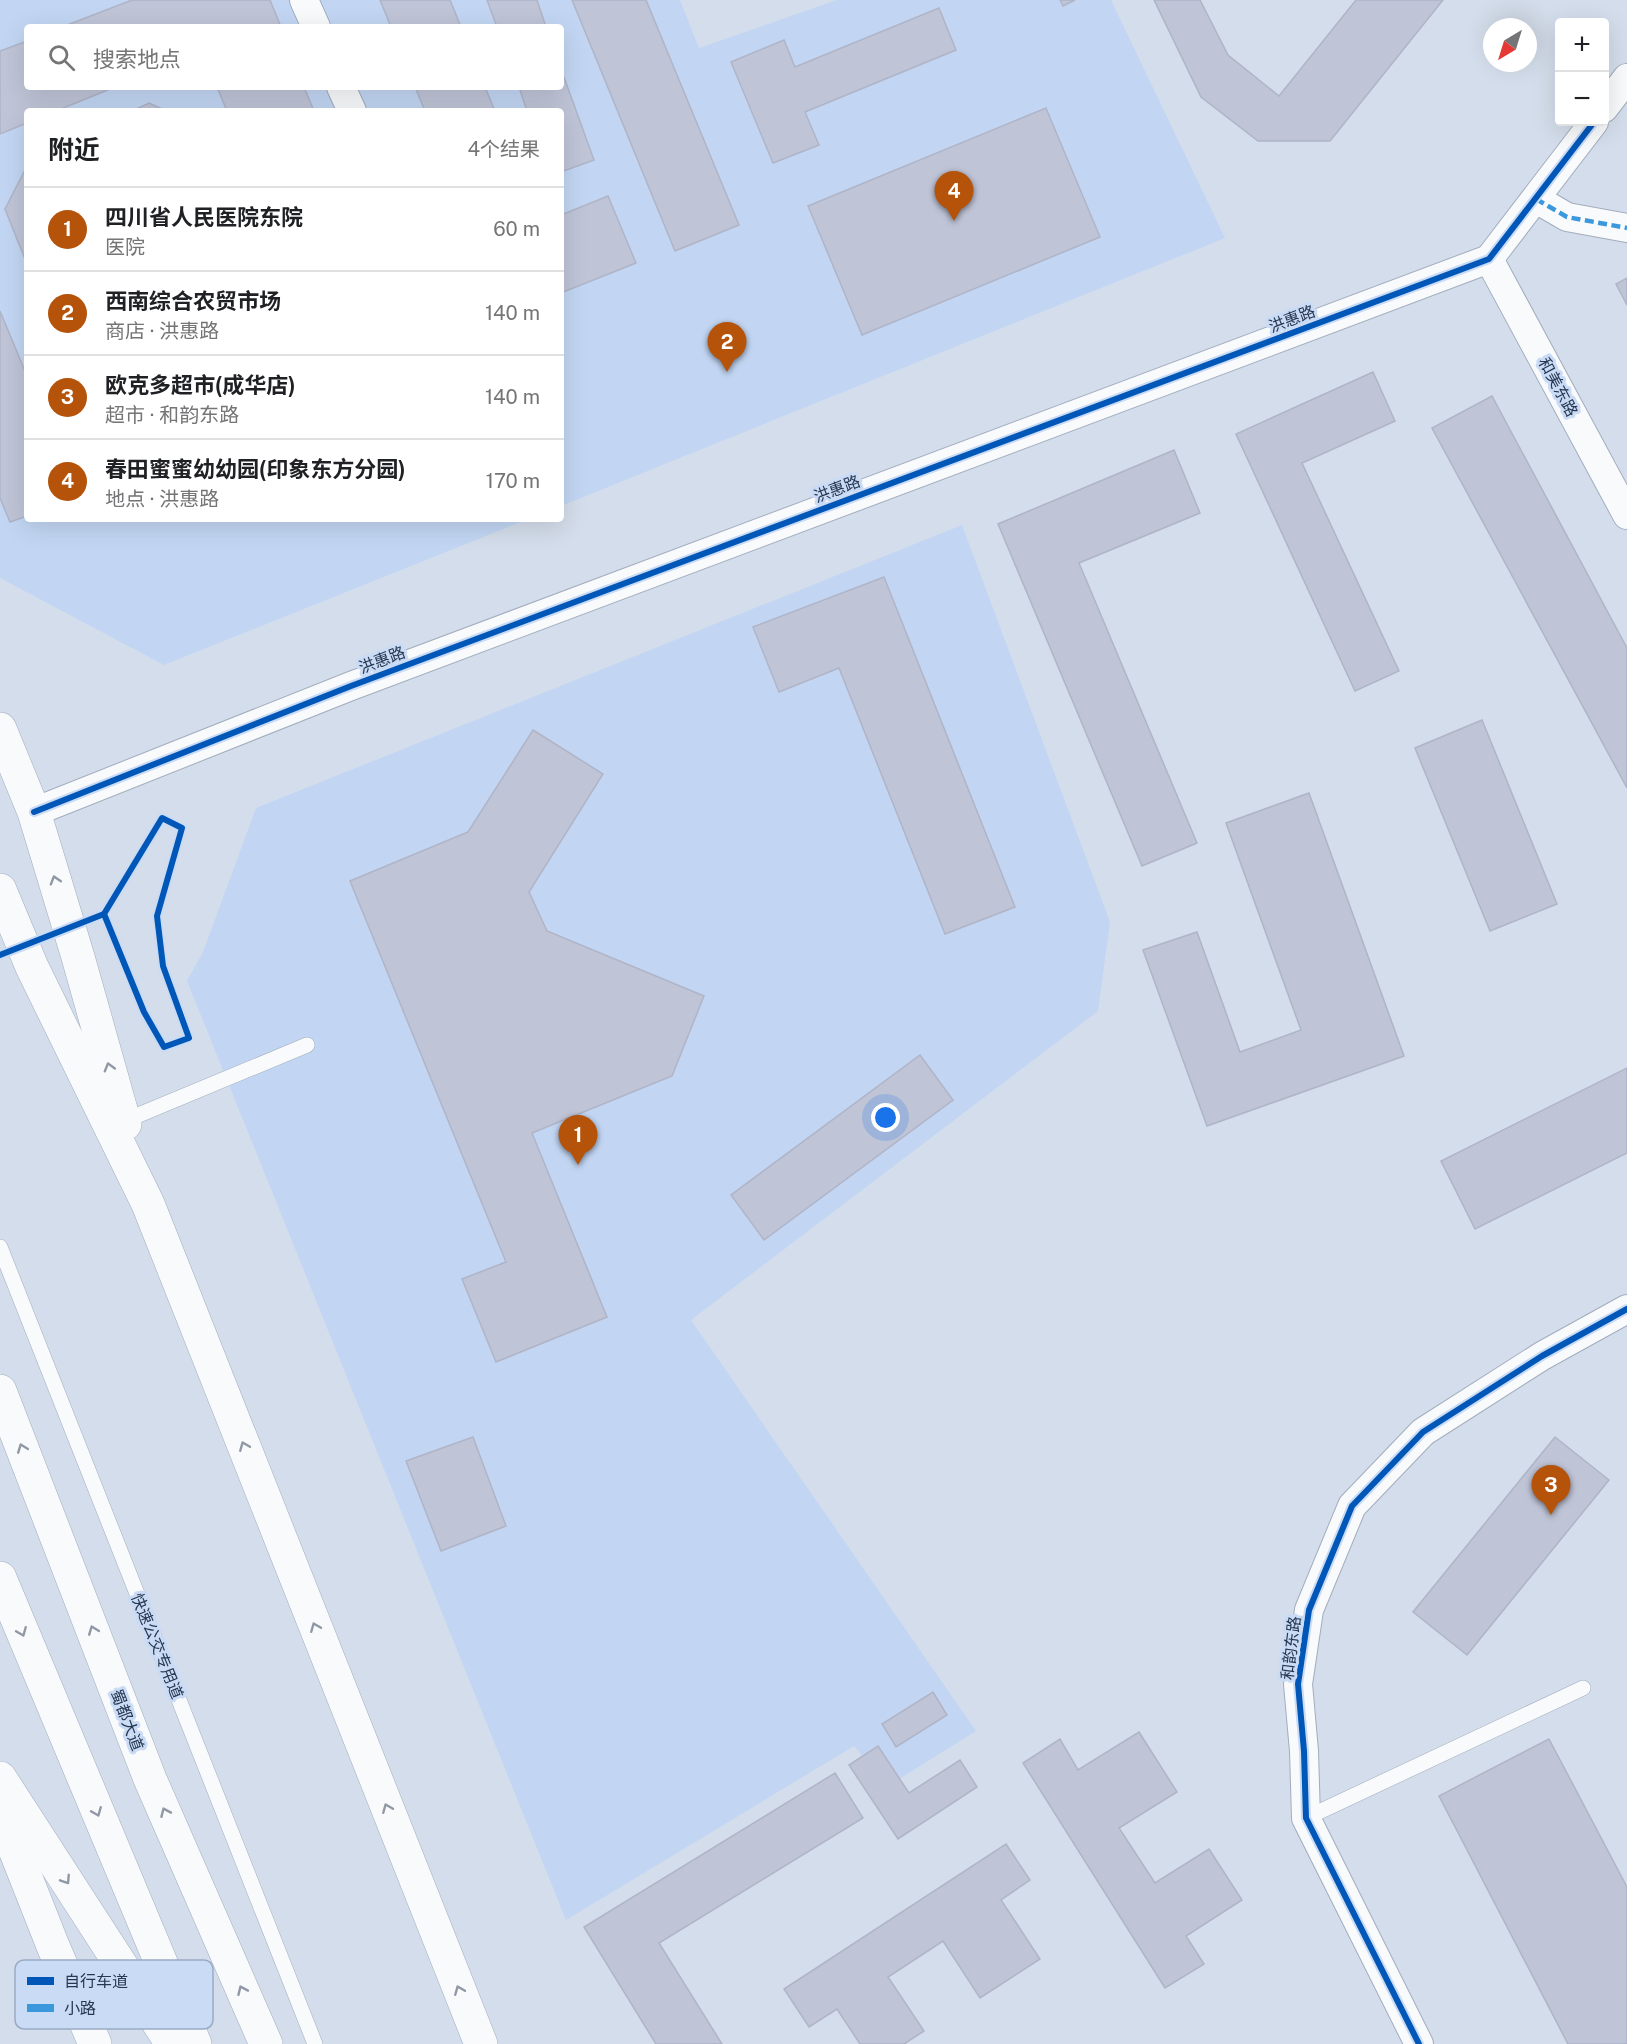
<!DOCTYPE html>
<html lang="zh">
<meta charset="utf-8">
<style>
:root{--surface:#fff;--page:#f2f2f2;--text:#202124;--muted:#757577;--line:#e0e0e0;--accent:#b45309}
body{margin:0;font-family:"Public Sans","Noto Sans SC",sans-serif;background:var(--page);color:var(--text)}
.controls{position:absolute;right:18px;top:18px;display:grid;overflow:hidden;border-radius:6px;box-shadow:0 6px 24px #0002}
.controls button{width:54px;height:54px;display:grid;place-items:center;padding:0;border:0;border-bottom:2px solid var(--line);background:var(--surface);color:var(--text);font:30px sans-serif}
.compass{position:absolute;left:1483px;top:18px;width:54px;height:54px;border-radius:50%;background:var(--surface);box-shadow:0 6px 24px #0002;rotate:218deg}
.you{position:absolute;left:886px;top:1118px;width:21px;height:21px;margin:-15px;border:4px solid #fff;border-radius:50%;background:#1a73e8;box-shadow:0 0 0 9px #1a73e833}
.badge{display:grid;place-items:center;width:39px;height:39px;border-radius:50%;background:var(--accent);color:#fff;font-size:20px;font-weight:700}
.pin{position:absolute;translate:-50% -50px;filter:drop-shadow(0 2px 3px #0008)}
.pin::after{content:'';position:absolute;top:32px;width:21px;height:18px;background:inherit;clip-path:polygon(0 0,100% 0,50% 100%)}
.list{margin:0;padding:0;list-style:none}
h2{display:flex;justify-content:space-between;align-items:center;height:78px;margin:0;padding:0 24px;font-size:26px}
h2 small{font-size:20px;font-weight:400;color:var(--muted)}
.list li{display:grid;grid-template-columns:39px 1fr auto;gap:18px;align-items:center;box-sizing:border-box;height:84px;padding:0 24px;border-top:2px solid var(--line)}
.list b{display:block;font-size:22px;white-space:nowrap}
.list p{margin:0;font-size:20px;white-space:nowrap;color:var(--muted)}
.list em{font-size:20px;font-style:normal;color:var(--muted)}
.icon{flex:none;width:33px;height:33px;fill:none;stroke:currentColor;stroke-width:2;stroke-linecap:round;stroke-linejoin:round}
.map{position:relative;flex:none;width:1627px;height:2044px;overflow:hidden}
.search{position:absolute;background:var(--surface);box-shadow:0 6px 24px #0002;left:24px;top:24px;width:540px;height:66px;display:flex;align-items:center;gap:15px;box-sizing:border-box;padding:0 21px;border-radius:6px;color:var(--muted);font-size:22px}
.panel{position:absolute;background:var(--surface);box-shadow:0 6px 24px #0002;left:24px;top:108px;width:540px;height:414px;border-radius:6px}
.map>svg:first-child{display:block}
.built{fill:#c2d6f3;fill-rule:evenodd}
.building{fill:#bfc4d7;stroke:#afb4c7;stroke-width:1.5}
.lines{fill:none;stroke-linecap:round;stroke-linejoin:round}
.lane-casing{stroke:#a1adbe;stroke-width:16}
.street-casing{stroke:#a1adbe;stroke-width:30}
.secondary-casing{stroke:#a1adbe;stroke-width:34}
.highway-casing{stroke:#a1adbe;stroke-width:34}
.lane{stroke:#f9fafc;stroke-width:15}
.street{stroke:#f9fafc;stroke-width:28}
.secondary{stroke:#f9fafc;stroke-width:33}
.highway{stroke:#f9fafc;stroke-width:33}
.quiet{stroke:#3b98dc;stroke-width:4.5;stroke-dasharray:9 4.5;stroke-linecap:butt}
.cycleway-casing{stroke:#cadbf5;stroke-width:10}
.cycleway{stroke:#0057b8;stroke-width:6}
.oneway{stroke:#9098a6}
.labels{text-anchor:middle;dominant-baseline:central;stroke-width:6;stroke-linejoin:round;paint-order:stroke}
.street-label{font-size:16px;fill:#263751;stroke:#cadbf5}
.key{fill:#cadbf5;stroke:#99aac4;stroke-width:1.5}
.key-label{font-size:16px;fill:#263751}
</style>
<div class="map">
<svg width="1627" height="2044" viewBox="0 0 1627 2044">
<rect width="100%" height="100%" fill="#d4ddeb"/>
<g class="built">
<path d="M0 0H680L699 48 837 0H1111L1225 238 561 506V111H27V519H528L164 665 0 578ZM27 27H561V87H27Z"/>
<polygon points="962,525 1110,922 1098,1011 691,1320 976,1731 888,1786 854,1746 566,1920 187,981 203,952 256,808"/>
</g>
<g class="building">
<polygon points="132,0 270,0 281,27 62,27"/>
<polygon points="380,0 450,0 461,27 391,27"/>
<polygon points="487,0 537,0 546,27 497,27"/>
<polygon points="572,0 646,0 739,225 675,251"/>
<polygon points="1060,0 1075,0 1063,6"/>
<polygon points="1154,0 1200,0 1228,55 1279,96 1356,0 1443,0 1330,141 1258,141 1201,97"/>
<polygon points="939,8 956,50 805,112 819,145 773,163 731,62 784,40 795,67"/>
<polygon points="27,41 27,87 115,87 56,111 27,111 27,123 0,134 0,51"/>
<polygon points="561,69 594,160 561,172 561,111 527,111 519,87 561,87"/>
<polygon points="217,87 304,87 314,111 227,111"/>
<polygon points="415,87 485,87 495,111 425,111"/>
<polygon points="149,103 167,111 132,111"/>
<polygon points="1046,108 1100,237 862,335 808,206"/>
<polygon points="27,166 27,264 5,209"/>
<polygon points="608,196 636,263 561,293 561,215"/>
<polygon points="1627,278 1627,305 1616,284"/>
<polygon points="0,311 27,376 27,516 10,522 0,498"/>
<polygon points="1373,372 1395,421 1302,463 1399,671 1355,691 1236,434"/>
<polygon points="1492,396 1627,648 1627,788 1432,428"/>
<polygon points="1174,450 1200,513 1079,563 1197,843 1142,866 998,524"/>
<polygon points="884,577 1015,907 945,934 839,668 779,692 753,627"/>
<polygon points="1482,720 1557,904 1490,931 1415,748"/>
<polygon points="533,730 603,774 529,892 547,931 704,996 672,1076 532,1133 607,1317 496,1362 462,1279 506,1262 350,881 468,832"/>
<polygon points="1309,793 1404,1056 1207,1126 1143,950 1197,932 1240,1052 1301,1030 1226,823"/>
<polygon points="920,1055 953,1100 764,1240 731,1195"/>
<polygon points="1627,1068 1627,1153 1475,1229 1441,1161"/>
<polygon points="473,1437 506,1526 441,1551 406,1461"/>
<polygon points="1555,1437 1609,1480 1467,1655 1413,1612"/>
<polygon points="933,1692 947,1715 896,1747 882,1724"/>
<polygon points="1139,1732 1177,1792 1119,1828 1155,1883 1209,1849 1242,1900 1186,1936 1204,1964 1165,1988 1023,1763 1060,1739 1078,1770"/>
<polygon points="1549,1739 1627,1887 1627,2044 1568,2044 1439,1796"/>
<polygon points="878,1746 909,1793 960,1760 977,1787 898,1839 849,1765"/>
<polygon points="835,1773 863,1818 659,1943 722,2044 656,2044 584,1927"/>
<polygon points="1006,1844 1030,1880 1001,1900 1040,1959 980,1998 943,1941 888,1977 924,2031 904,2044 860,2044 837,2009 809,2027 784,1989"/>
</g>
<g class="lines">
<g class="lane-casing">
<g id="lane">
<polyline points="124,1121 307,1045"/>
<polyline points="0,1247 315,2044"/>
<polyline points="1306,1818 1583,1688"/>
</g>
</g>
<g class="street-casing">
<g id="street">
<polyline points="304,0 316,27"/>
<polyline points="341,87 352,111"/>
<polyline points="1604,108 1627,78"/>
<polyline points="1536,199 1567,217 1627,228"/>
<polyline points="1489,259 1627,515"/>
<polyline points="34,812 351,686 1489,259 1594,122"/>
<polyline points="1419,2044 1306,1818 1304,1751 1298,1684 1309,1610 1352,1506 1423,1432 1542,1356 1627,1309"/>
</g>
</g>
<g class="secondary-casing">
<g id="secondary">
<polyline points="0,729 34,812 78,957 125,1124"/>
<polyline points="0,890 32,967 148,1204 481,2044"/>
<polyline points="0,1812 53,1946 95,2044"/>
</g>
</g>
<g class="highway-casing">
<g id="highway">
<polyline points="0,1391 150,1779 266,2044"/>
<polyline points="0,1578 195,2044"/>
<polyline points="0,1778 172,2044"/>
</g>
</g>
<use href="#lane" class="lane"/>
<use href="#street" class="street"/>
<use href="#secondary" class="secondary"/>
<use href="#highway" class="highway"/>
<polyline class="quiet" points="1536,199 1567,217 1627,228"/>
<g class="cycleway-casing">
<g id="cycleway">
<polyline points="34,812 351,686 1489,259 1594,122"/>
<polygon points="162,818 182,828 157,916 163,966 189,1038 164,1047 144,1012 104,914"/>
<polyline points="0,955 104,914"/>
<polyline points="1419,2044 1306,1818 1304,1751 1298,1684 1309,1610 1352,1506 1423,1432 1542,1356 1627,1309"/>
</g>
</g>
<use href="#cycleway" class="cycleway"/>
</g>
<defs><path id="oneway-chevron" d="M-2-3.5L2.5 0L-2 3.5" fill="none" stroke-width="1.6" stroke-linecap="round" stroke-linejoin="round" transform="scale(1.5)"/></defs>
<g class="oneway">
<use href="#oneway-chevron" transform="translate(55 880) rotate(-107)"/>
<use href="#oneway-chevron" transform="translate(109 1067) rotate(-106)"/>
<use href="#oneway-chevron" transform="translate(244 1446) rotate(-112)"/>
<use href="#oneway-chevron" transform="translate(22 1448) rotate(-111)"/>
<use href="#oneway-chevron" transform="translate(315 1627) rotate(-112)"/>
<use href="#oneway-chevron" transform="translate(93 1630) rotate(-111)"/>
<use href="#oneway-chevron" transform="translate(22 1632) rotate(68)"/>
<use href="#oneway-chevron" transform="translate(387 1808) rotate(-112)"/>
<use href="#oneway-chevron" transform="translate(97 1812) rotate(68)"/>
<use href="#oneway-chevron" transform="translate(165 1812) rotate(-114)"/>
<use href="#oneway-chevron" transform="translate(66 1880) rotate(57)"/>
<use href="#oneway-chevron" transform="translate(242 1990) rotate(-114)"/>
<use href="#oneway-chevron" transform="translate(459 1990) rotate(-112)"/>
</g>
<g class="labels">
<g class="street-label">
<text transform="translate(1292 319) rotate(-21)">洪惠路</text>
<text transform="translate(1558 387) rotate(62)">和美东路</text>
<text transform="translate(837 489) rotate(-21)">洪惠路</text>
<text transform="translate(382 660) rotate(-21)">洪惠路</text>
<text transform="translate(157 1646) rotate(68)">快速公交专用道</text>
<text transform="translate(1291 1648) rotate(-83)">和韵东路</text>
<text transform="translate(127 1720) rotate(69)">蜀都大道</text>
</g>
</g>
<rect x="15" y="1960" width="198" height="69" rx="9" class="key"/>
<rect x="27" y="1977" width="27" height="8" fill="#0057b8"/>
<rect x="27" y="2004" width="27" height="8" fill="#3b98dc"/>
<g class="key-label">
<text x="64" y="1987">自行车道</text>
<text x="64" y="2014">小路</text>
</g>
</svg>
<div class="controls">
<button>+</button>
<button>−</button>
</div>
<svg class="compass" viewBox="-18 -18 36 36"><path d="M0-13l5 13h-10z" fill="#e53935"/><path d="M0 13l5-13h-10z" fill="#757577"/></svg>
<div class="you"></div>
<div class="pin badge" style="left:578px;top:1165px">1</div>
<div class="pin badge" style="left:727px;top:372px">2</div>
<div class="pin badge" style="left:1551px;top:1515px">3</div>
<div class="pin badge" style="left:954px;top:221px">4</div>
<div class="search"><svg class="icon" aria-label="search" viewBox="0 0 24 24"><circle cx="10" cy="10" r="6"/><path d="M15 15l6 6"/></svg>搜索地点</div>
<section class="panel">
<h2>附近<small>4个结果</small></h2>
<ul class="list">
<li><span class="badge">1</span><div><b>四川省人民医院东院</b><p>医院</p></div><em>60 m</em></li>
<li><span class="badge">2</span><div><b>西南综合农贸市场</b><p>商店 · 洪惠路</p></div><em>140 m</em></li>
<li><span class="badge">3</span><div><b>欧克多超市(成华店)</b><p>超市 · 和韵东路</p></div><em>140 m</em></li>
<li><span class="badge">4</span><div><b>春田蜜蜜幼幼园(印象东方分园)</b><p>地点 · 洪惠路</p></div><em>170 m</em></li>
</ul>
</section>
</div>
